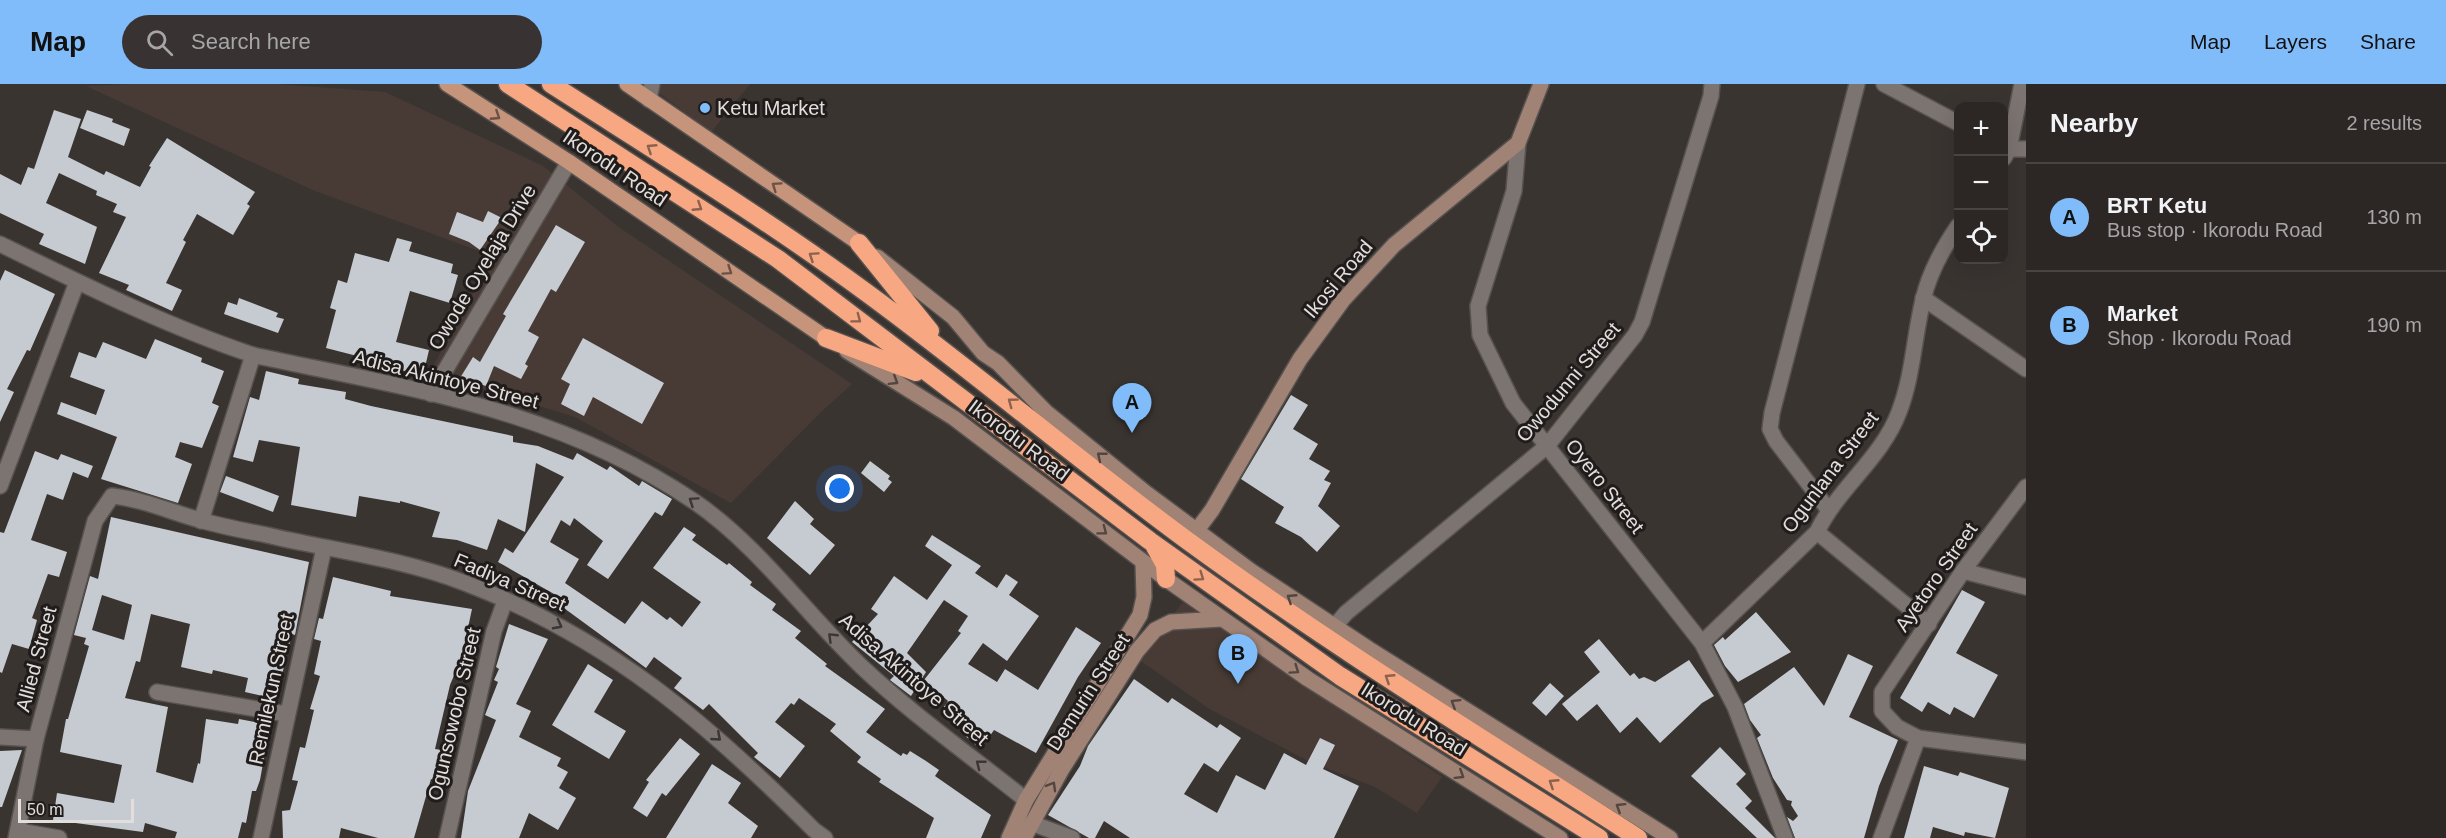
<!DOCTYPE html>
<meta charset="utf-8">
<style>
:root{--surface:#2c2725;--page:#383332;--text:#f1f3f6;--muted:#a6a5a7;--line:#484442;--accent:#81bcfa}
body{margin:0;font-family:Arial,sans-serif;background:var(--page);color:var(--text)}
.controls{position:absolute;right:18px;top:18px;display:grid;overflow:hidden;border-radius:12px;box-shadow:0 6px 24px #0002}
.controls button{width:54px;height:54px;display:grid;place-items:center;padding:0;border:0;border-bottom:2px solid var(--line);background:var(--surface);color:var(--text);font:30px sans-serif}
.scale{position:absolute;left:18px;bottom:15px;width:116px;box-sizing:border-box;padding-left:6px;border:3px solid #e2dedc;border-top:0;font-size:16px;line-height:21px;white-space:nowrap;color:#e2dedc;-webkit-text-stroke:4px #1f1c1b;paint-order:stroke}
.you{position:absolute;left:840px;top:405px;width:21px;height:21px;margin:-15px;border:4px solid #fff;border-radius:50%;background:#1a73e8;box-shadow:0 0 0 9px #1a73e833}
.badge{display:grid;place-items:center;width:39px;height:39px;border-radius:50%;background:var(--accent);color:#111;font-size:20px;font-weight:700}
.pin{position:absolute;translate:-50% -50px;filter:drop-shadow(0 2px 3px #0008)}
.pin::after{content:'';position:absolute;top:32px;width:21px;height:18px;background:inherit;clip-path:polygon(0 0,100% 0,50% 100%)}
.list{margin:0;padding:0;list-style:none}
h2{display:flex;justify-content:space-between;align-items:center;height:78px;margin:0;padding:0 24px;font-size:26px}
h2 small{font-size:20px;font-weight:400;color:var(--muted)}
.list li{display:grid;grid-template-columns:39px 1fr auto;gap:18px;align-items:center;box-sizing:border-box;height:108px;padding:0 24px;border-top:2px solid var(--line)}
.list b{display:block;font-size:22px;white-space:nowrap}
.list p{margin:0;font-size:20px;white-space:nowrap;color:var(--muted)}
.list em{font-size:20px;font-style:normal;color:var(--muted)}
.icon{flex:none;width:33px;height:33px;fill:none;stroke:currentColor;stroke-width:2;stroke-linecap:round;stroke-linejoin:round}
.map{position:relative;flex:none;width:2026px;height:754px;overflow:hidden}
header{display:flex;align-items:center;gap:36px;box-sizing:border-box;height:84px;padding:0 30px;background:var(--accent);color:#111}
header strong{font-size:28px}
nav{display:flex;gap:33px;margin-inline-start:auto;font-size:21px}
.search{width:420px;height:54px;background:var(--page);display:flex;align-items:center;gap:15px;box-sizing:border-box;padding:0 21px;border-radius:33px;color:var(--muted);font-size:22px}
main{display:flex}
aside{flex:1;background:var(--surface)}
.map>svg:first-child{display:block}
.built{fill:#483b35}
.building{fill:#c5cbd1;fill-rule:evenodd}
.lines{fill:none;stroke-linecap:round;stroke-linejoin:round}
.street-casing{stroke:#57524f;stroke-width:18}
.secondary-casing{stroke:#57524f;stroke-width:18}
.primary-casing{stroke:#57524f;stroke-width:18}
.highway-casing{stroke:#57524f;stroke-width:21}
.street{stroke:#7c7471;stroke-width:15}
.secondary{stroke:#a18376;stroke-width:15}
.primary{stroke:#c6937b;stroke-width:15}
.highway{stroke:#f7a782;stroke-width:18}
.oneway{stroke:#6a5246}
.oneway2{stroke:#8b624e}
.oneway3{stroke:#53453f}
.oneway4{stroke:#3b3635}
.poi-dot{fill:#81bcfa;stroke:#1f1c1b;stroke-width:2}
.labels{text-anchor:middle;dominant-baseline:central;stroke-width:6;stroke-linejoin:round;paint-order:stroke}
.poi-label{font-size:20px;fill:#e2dedc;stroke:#1f1c1b;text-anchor:start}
.street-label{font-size:20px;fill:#e2dedc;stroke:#1f1c1b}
</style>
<header>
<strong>Map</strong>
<div class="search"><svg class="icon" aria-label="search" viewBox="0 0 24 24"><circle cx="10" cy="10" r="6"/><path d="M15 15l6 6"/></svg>Search here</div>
<nav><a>Map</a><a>Layers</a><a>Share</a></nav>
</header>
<main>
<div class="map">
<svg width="2026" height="754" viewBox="0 0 2026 754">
<rect width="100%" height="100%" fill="#3a3431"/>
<g class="built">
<polygon points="131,0 275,0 385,8 543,82 620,144 852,300 822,327 731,419 575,333 430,288 493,172 315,107 86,2"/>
<polygon points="647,0 750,0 711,48"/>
<polygon points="1183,518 1442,693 1417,729 1375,703 1308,677 1208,624 1138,575"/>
</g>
<g class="building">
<polygon points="54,26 81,35 68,73 104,91 106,87 140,103 151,83 149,82 167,54 255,108 247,120 250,122 233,151 197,130 183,156 186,158 166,199 182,206 172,227 126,206 129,201 99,189 126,133 113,128 117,120 96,111 97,107 59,89 46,119 97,143 85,180 39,160 44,150 0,129 0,90 21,101 28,83 34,85"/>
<polygon points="87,26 113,35 112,38 130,45 124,62 80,44"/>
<polygon points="488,127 502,134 480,166 469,158 449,150 457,128 483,138"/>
<polygon points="556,141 585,158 556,208 551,205 528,247 539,253 525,280 528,282 521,295 494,282 486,302 460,294 473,273 480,278 506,232 503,230"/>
<polygon points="397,154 412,158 409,167 453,180 451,189 458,191 450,219 410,207 396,258 429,266 426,279 423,278 421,284 415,283 414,289 360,277 361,273 326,264 336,226 330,224 338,196 347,199 355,169 389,178"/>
<polygon points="5,186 55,210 30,267 27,266 7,305 14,308 0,338 0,197"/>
<polygon points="239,214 278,229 276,233 284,235 278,249 224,230 228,218 237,221"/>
<polygon points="583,254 664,299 642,340 593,313 584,332 561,320 570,300 561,295"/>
<polygon points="155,255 202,274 201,278 224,287 212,319 219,322 202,364 180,358 175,373 192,380 178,419 101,395 117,353 57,330 61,318 96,331 105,306 70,293 79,268 96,274 103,258 146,275"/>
<polygon points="266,287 299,295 298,300 346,308 345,315 371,322 513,352 513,358 538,362 573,376 577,369 607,386 610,382 639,402 642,397 672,415 662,432 655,428 608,495 587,481 603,457 574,434 570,442 561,436 550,458 579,475 565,499 625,540 642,517 667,536 670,533 682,543 701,518 653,484 684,443 696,451 692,456 727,481 729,479 752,498 750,501 776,520 772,526 801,547 795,554 827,580 825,582 885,625 866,648 901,672 903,669 907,671 910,667 926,677 939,686 935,692 991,731 981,754 926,754 934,734 879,698 881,695 857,678 861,673 830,647 836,640 799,614 794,621 791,619 775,638 805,662 780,694 754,673 758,669 709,620 703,626 674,604 682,594 654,573 646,584 557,519 561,514 498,478 505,464 513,469 564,393 536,379 525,448 498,435 487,466 457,456 432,453 440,428 400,417 400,419 359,412 356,433 291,421 300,363 259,356 253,378 233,373 250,313 259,316"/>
<polygon points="1291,311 1308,321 1293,345 1318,360 1309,375 1330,387 1324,396 1331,399 1318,422 1340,442 1317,468 1301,453 1275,439 1284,423 1241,395"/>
<polygon points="35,367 58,376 61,370 93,382 88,394 73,388 63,416 47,410 31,456 67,468 59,493 48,490 32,534 37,536 29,565 12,560 2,589 0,588 0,448 4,449"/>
<polygon points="870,377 890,392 888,395 892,398 884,408 861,389"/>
<polygon points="226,392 279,412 273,428 220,408"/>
<polygon points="795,417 814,435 810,440 835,461 810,491 767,454"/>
<path d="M111 433 309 478 295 551 292 550 276 615 245 608 248 594 213 586 212 590 181 583 190 540 151 530 140 578 136 577 125 614 168 623 156 688 193 699 198 679 200 680 206 635 238 640 239 635 270 641 260 696 256 707H252L246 739 242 738 238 754H175L177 748 145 739 143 748 53 736 57 709 114 719 122 681 60 668 66 635H68L89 562 84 560 86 554 74 551 90 492 98 495ZM102 511 132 521 124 556 92 546Z"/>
<polygon points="932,451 981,482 975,489 997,504 1006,490 1018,498 1009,511 1039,532 1007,577 983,559 968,580 997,598 1005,585 1038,606 1076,543 1101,559 1078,593 1036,669 994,646 981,665 963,650 966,646 941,627 948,617 924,596 961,549 958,547 968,532 944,516 907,569 926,588 911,612 890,596 894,592 852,558 878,530 871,525 894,492 927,516 952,481 925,462"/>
<polygon points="333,493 391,507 390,512 472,525 462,572 450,601 435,665 442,666 434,696 431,695 414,754 378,754 341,744 339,754 283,754 282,727 290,726 298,697 292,696 300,663 305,664 314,626 310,625 320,592 314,590 321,557 314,555 319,534 323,535"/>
<polygon points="1962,506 1985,518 1956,569 1998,591 1974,634 1954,623 1950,631 1928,618 1922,628 1900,614"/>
<polygon points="1756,528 1791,568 1738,598 1725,582 1714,561 1723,553 1725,556"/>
<polygon points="509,540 548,555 516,620 531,627 519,653 561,674 557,682 568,688 559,704 576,714 558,746 529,729 519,754 461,754 468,707 496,636 485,631 498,598 494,596 499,585 496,583"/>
<polygon points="1599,555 1630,592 1634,589 1639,595 1644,593 1655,598 1689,576 1714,612 1702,619 1660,659 1637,633 1620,649 1597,620 1577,637 1562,620 1600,588 1584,568"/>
<polygon points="1848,570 1873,582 1849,633 1898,656 1879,702 1864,754 1795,754 1787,733 1793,737 1798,732 1791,721 1792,717 1787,716 1773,694 1757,654 1761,651 1750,636 1744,620 1794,583 1824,622"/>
<polygon points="588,580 613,596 594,628 626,647 609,675 552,641"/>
<polygon points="1134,595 1168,619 1172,614 1217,644 1220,640 1241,654 1218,688 1204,679 1184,710 1217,729 1236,691 1265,706 1284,669 1306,681 1320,654 1335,661 1323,685 1359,702 1334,754 1130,754 1104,737 1095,754 1089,754 1048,731 1080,682 1088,662"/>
<polygon points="1550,599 1564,612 1546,632 1532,619"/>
<polygon points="680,654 700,670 666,712 662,709 647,733 633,724 649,698 646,696"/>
<polygon points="1720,663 1746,690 1736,700 1752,717 1745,724 1775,754 1757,754 1691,692"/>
<polygon points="22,666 2,723 0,723 0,667"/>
<polygon points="712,680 741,699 728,719 758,742 751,754 666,754"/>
<polygon points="1924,682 1958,692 1960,688 2009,704 1995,754 1965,748 1964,752 1933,743 1930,754 1904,754"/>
</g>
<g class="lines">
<g class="street-casing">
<g id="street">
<polyline points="1884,0 1958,39"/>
<polyline points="649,16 652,0"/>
<polyline points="1518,59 1514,107 1478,222 1480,251 1513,319 1702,559 1735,623 1785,754"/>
<polyline points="2004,62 2009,65 2026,65"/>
<polyline points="2004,74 2009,65 2022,0"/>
<path d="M0 160C82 200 166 242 253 271 410 305 558 325 695 418 759 462 805 529 862 583 913 631 971 672 1026 716"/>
<polyline points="1923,214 2026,285"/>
<polyline points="431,310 569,78"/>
<polyline points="0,402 77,198"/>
<polyline points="2026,403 1963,487 1882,608 1882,627 1897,643 1918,654 2026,668"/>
<polyline points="1828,425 1776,357 1770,345 1772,329 1857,0"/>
<polyline points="201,437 253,271"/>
<polyline points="1817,448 1929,540"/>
<polyline points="1963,487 2026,503"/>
<polyline points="1334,543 1346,529 1547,362 1635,251 1642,238 1711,12 1712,0"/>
<path d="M1702 559 1817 448C1838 404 1882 374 1899 328 1913 292 1914 253 1923 216 1929 189 1943 164 1958 142"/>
<polyline points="157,608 286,630"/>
<polyline points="0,653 36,655"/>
<polyline points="1031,739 1072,754"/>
<polyline points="19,747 59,754"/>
<path d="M16 754 36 655 95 437 112 412C142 415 171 428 200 436 220 442 241 446 262 450 329 466 400 474 465 499 609 554 706 638 814 746L825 754"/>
<polyline points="261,754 324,464"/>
<polyline points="447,754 494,547 505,517"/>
<polyline points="1881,754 1918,654"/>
</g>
</g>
<g class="secondary-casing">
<g id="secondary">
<polyline points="877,173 953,233 983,269 998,279 1046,328 1146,409 1251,487 1369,565 1670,754"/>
<polyline points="847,267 954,334 1166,495 1308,595 1560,754"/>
<polyline points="1197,446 1212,426 1300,275 1343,216 1394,161 1518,59 1541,0"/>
<polyline points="1009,754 1026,716 1140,531 1144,513 1143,478"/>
<polyline points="1024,754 1062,685 1137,567 1155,546 1171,538 1222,535"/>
</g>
</g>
<g class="primary-casing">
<g id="primary">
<polyline points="447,0 569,78 826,254"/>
<polyline points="627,0 859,159"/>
</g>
</g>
<g class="highway-casing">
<g id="highway">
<polyline points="508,0 778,175 1150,457 1340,592 1599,754"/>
<path d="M551 0C657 68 765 134 867 209 976 289 1079 377 1188 457 1333 563 1487 657 1638 754"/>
<polyline points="859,159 930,247"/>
<polyline points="826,254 916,288"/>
<polyline points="1155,463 1165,481 1166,495"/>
</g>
</g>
<use href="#street" class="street"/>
<use href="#secondary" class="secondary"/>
<use href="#primary" class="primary"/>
<use href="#highway" class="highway"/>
</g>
<defs><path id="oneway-chevron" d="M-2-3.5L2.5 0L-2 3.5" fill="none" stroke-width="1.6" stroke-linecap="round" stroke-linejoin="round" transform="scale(1.5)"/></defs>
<g class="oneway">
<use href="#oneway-chevron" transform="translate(496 32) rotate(33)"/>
<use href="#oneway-chevron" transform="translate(776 102) rotate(-145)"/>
<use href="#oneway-chevron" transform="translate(728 187) rotate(34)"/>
</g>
<g class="oneway2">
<use href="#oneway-chevron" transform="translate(651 64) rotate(-147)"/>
<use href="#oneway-chevron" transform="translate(698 123) rotate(33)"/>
<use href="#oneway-chevron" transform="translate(813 172) rotate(-146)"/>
<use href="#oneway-chevron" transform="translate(857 235) rotate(37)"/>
<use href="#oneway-chevron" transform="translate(1012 318) rotate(-143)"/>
<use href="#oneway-chevron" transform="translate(1200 493) rotate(35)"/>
<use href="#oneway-chevron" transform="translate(1389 594) rotate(-147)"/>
<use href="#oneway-chevron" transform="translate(1553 699) rotate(-147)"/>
</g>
<g class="oneway3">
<use href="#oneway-chevron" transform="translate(894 297) rotate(32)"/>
<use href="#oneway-chevron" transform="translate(1101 372) rotate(-141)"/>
<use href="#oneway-chevron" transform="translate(1103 447) rotate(37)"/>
<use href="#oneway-chevron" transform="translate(1291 514) rotate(-147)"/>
<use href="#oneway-chevron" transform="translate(1295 586) rotate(35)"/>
<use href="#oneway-chevron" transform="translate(1455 619) rotate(-148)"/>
<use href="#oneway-chevron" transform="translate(1460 691) rotate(32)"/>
<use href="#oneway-chevron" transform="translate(1052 702) rotate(-60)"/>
<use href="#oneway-chevron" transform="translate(1620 723) rotate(-148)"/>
</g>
<g class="oneway4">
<use href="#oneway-chevron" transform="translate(693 417) rotate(-146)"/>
<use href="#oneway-chevron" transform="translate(558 541) rotate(28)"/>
<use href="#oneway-chevron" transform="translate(832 553) rotate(-136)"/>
<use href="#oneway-chevron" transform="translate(717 653) rotate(41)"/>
<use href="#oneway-chevron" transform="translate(980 680) rotate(-142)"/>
</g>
<circle class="poi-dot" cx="705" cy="24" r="6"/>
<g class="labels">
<g class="poi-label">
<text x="717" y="24">Ketu Market</text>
</g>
<g class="street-label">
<text transform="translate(615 84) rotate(34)">Ikorodu Road</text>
<text transform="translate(482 183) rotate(-59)">Owode Oyelaja Drive</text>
<text transform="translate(1338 195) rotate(-50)">Ikosi Road</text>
<text transform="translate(446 295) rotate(14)">Adisa Akintoye Street</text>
<text transform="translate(1568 298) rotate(-50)">Owodunni Street</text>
<text transform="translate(1019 356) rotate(37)">Ikorodu Road</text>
<text transform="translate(1830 388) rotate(-53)">Ogunlana Street</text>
<text transform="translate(1605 402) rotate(52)">Oyero Street</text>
<text transform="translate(1936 493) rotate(-55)">Ayetoro Street</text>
<text transform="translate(510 498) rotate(23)">Fadiya Street</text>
<text transform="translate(36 575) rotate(-75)">Allied Street</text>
<text transform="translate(914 595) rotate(41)">Adisa Akintoye Street</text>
<text transform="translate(271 605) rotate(-78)">Remilekun Street</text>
<text transform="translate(1088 608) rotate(-57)">Demurin Street</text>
<text transform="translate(454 630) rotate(-77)">Ogunsowobo Street</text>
<text transform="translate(1414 635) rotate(32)">Ikorodu Road</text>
</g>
</g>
</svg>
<div class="controls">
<button>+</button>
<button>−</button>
<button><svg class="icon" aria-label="locate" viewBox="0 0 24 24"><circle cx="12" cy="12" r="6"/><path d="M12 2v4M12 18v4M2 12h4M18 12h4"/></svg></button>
</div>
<div class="scale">50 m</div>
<div class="you"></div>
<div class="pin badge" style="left:1132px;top:349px">A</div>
<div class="pin badge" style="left:1238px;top:600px">B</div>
</div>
<aside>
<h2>Nearby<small>2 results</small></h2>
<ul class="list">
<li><span class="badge">A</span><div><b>BRT Ketu</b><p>Bus stop · Ikorodu Road</p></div><em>130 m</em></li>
<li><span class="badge">B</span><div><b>Market</b><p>Shop · Ikorodu Road</p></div><em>190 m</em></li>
</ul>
</aside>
</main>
